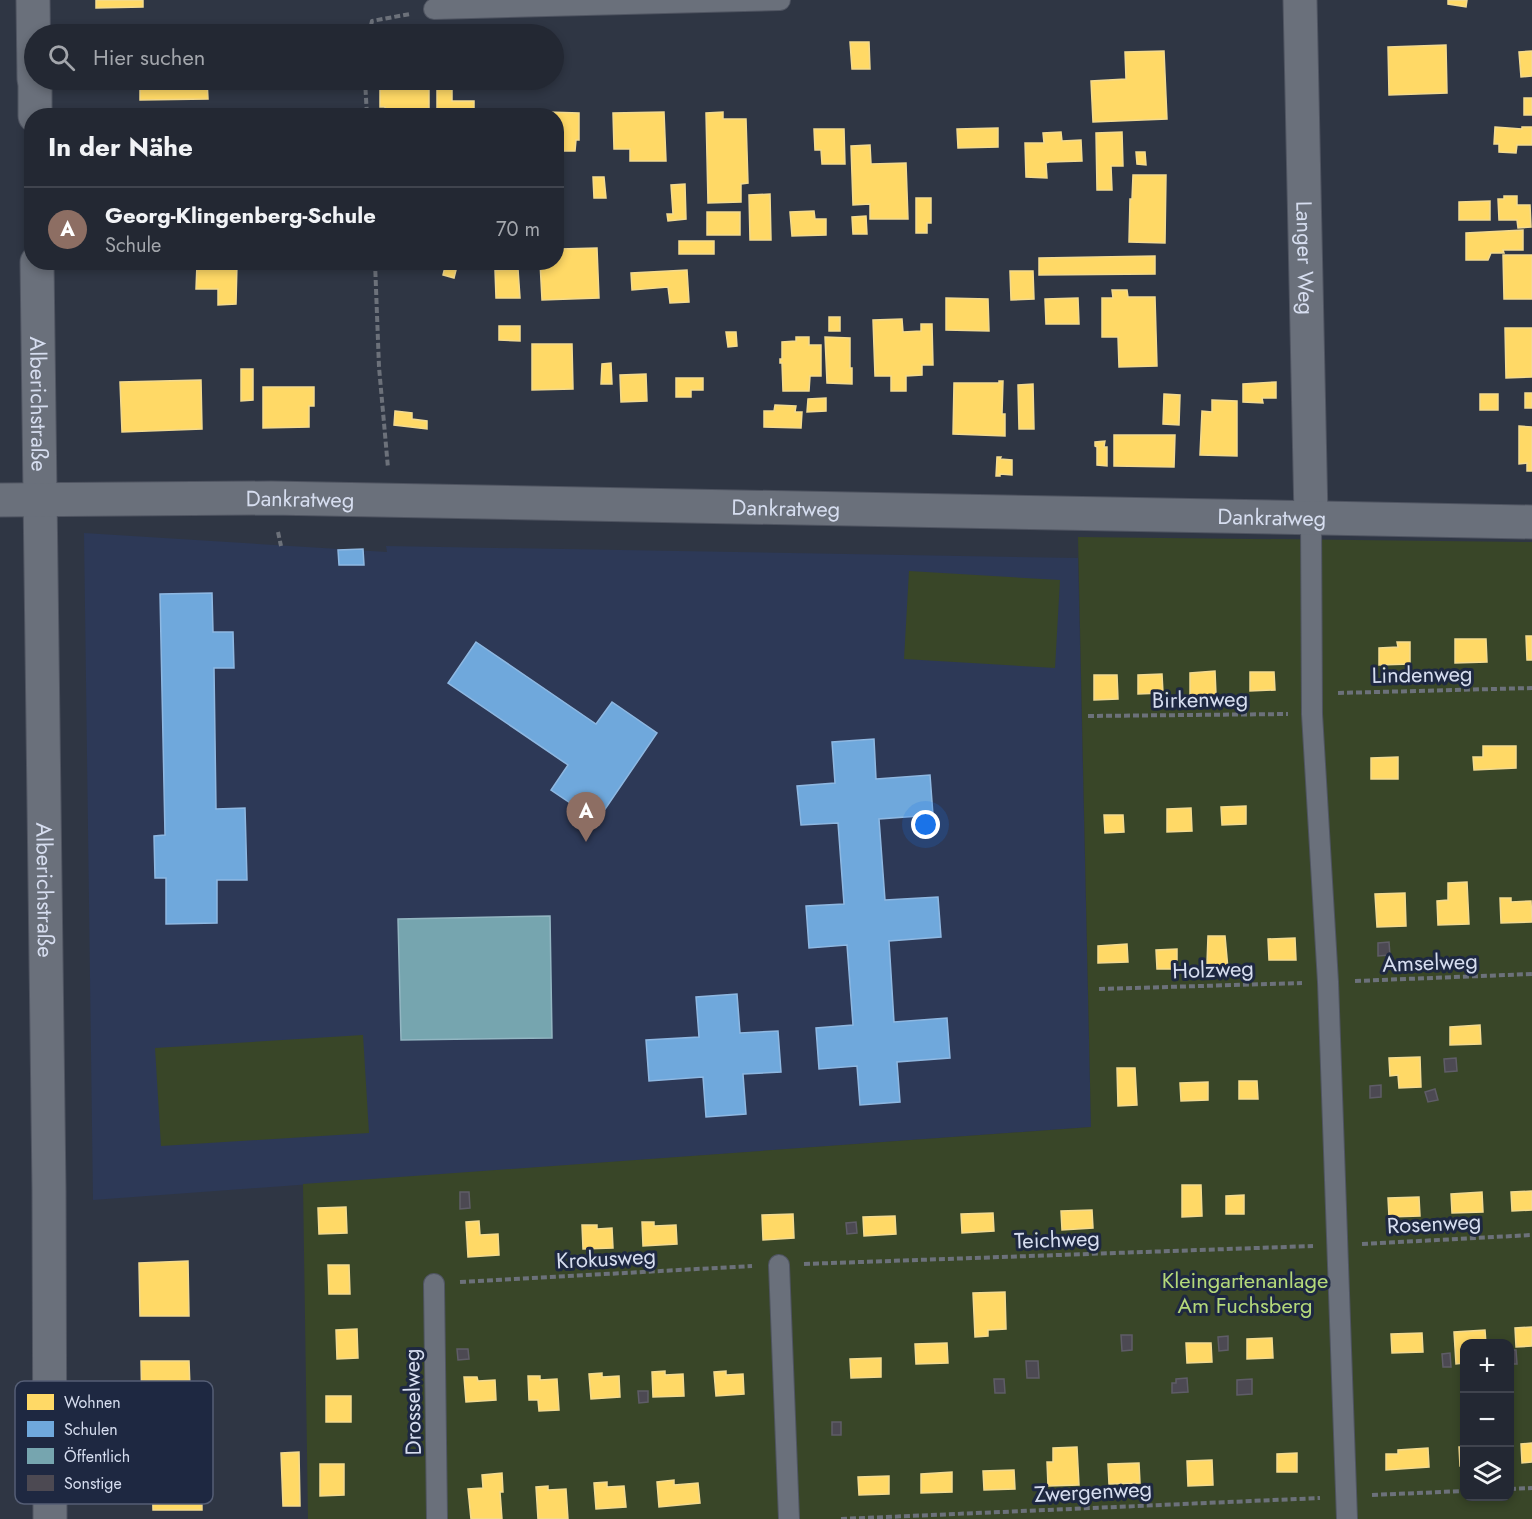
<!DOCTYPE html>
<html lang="de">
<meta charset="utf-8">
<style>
:root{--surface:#232833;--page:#2f343f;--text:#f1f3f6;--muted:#a3a6ac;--line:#40444e;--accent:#9ca3b3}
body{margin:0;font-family:Jost,sans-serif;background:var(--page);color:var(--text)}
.controls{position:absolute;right:18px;bottom:18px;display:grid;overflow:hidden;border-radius:12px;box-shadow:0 3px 9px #0003}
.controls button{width:54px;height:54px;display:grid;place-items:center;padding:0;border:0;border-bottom:2px solid var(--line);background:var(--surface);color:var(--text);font:30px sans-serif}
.you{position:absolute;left:926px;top:825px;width:21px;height:21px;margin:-15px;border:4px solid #fff;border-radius:50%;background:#1a73e8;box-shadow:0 0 0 9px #1a73e833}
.badge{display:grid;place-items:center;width:39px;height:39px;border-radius:50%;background:var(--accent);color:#fff;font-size:20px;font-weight:700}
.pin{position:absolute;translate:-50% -50px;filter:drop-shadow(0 2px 3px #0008)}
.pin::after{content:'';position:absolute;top:32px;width:21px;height:18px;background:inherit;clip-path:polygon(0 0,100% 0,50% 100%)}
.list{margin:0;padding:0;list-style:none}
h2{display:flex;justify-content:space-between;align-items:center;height:78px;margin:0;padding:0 24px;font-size:26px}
h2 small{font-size:20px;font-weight:400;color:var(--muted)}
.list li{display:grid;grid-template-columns:39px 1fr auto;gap:18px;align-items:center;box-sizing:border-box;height:84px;padding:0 24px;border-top:2px solid var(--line)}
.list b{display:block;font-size:22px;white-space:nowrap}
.list p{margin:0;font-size:20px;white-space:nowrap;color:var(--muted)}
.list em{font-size:20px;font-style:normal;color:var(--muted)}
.icon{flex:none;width:33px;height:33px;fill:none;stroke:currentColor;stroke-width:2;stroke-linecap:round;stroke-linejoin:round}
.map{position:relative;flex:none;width:1532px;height:1519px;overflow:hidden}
.search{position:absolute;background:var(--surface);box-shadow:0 3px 9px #0003;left:24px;top:24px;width:540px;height:66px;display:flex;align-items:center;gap:15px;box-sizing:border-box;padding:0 21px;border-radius:33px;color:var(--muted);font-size:22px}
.panel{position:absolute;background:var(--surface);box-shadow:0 3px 9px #0003;left:24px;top:108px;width:540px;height:162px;border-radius:24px}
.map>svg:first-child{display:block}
.built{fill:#2d3957}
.green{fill:#394628;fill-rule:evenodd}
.homes{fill:#ffd966;stroke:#f3da8f;stroke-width:1.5}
.schools{fill:#6fa8dc;stroke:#8eb8e2;stroke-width:1.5}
.public{fill:#76a5af;stroke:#93b6c2;stroke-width:1.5}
.building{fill:#4c4952;stroke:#5f5d67;stroke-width:1.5}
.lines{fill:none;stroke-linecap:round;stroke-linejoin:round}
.lane-casing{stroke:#4f5461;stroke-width:22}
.street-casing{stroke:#4f5461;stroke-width:35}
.path{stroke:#6c717a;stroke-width:4;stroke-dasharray:6 3;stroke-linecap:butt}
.lane{stroke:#6a707b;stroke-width:20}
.street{stroke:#6a707b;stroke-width:33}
.labels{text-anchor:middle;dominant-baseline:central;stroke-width:6;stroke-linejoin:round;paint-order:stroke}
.street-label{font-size:22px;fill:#d6ddef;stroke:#1e2841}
.park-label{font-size:22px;fill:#b4d87a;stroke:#1e2841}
.key{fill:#1e2841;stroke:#555e75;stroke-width:1.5}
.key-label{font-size:16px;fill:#d6ddef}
</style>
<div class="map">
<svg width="1532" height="1519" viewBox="0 0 1532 1519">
<rect width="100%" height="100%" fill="#2f3644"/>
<polygon class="built" points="84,533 387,552 386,546 1078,558 1091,1127 93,1200"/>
<g class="green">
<path d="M1078 537 1532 542V1519H308L303 1184 1091 1127ZM1464 1344H1510V1496H1464Z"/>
<polygon points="909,571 1060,580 1055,668 904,659"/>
<polygon points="363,1035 369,1133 161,1146 155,1048"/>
</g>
<g class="homes">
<polygon points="96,0 143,0 143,7 96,8"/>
<polygon points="1448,0 1467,0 1466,7 1448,4"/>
<polygon points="850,42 869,42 870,69 852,69"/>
<polygon points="1446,45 1447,93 1389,95 1388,47"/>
<polygon points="1164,51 1167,119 1093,122 1091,81 1126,79 1125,52"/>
<polygon points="1532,51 1532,76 1521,77 1519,52"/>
<polygon points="140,80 207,80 208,99 140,100"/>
<polygon points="380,80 408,80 408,84 429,84 429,116 385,116 385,107 380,107"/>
<polygon points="437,84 452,85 452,101 474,101 474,116 437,116"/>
<rect x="1524" y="98" width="8" height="17"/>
<polygon points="547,112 579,113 579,140 576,140 575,151 556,151 556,116 546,116"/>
<polygon points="664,112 666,161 630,161 630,149 614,149 613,113"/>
<polygon points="723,112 723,119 746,119 748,183 741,184 741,202 708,203 706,113"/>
<polygon points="1495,127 1522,129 1522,127 1532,127 1532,145 1517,145 1516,153 1499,152 1499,144 1494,144"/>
<polygon points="998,128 998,147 958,148 957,129"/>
<polygon points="814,129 844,129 845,164 822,164 821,150 815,150"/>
<polygon points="1061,132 1062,141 1081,140 1082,161 1049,162 1046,163 1047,178 1026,177 1025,143 1044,143 1043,133"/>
<polygon points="1122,132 1123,166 1111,166 1112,190 1097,190 1096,133"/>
<polygon points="870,145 871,164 906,163 908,219 870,219 870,204 853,205 851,146"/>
<polygon points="1136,152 1145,152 1146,165 1137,164"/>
<polygon points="1133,175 1166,175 1165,243 1129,242 1130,199 1132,199"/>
<polygon points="593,177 604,177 606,198 594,198"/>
<polygon points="685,184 686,219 668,221 667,214 673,214 671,185"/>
<polygon points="770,194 771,240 750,240 749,195"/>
<polygon points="1504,196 1517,196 1517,205 1530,205 1531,227 1518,228 1517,220 1499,220 1498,199 1504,199"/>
<polygon points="916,198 931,198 931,223 927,223 927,233 916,233"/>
<polygon points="1490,201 1490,220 1459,220 1459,202"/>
<polygon points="814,211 815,219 826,219 826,235 792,236 790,212"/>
<rect x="707" y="212" width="33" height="23"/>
<polygon points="866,216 867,234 853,234 852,217"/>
<polygon points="556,227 559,249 597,248 599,298 542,300 540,262 556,262"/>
<polygon points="1523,230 1523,250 1503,250 1504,253 1491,253 1488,260 1466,260 1466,233"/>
<rect x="679" y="241" width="35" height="13"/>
<polygon points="1503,255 1532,255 1532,299 1504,299"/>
<polygon points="1155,256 1155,274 1039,275 1039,258"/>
<polygon points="197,264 237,264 236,304 218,305 218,289 196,289"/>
<polygon points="445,267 456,270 454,278 443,275"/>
<polygon points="518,269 520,298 496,298 495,270"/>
<polygon points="687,270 689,302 670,303 668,287 632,290 631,273"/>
<polygon points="1010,271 1033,271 1034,299 1011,300"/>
<polygon points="1112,290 1127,290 1128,297 1155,297 1157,366 1119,367 1118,337 1102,337 1102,298 1113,298"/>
<polygon points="946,298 988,299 989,331 946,330"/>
<polygon points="1078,298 1079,324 1046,324 1045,299"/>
<rect x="829" y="317" width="11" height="14"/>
<polygon points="902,319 903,332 921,331 921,324 932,324 933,365 922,365 922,375 906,376 906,391 891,391 891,376 875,376 873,320"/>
<polygon points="499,326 520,326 520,341 499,340"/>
<polygon points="1505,328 1532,328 1532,377 1506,378"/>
<polygon points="726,332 736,332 737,346 728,347"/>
<polygon points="796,337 809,337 809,345 821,345 821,376 810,376 809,391 783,391 782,363 780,363 780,359 782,359 782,342 796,341"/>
<polygon points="825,337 850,338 850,368 852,368 852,384 827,383"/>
<polygon points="532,344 572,344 573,389 532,390"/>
<polygon points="611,363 612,384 601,384 602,364"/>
<polygon points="241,369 253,369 253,400 241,401"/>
<polygon points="646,374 647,401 621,402 620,375"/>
<polygon points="676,378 703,378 703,390 691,390 691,397 676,397"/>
<polygon points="201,380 202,429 122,432 120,382"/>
<polygon points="999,381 1003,381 1002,414 1005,414 1005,436 953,434 954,383 999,383"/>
<polygon points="1276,382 1276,398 1262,398 1263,403 1243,402 1243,384"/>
<polygon points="1033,384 1034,429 1019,429 1018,385"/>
<polygon points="263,387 314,387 314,406 309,406 309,427 263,428"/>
<rect x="1525" y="393" width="7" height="15"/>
<polygon points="1164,394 1180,395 1179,425 1163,424"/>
<rect x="1480" y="394" width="18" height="16"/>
<polygon points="826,398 826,411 807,412 808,399"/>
<polygon points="1212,400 1237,401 1237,456 1200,455 1202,411 1212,412"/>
<polygon points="775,405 796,406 795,412 802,412 801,428 764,427 764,411 774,411"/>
<polygon points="395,411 412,413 412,419 427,421 427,429 394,425"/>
<polygon points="1519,426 1532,427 1532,471 1527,471 1527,463 1519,464"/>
<polygon points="1114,435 1175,435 1174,467 1114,466"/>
<polygon points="1105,441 1104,447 1107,447 1107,466 1097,465 1097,447 1095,446 1095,442"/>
<polygon points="997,457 1001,457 1000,459 1012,460 1012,475 1000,474 1000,476 996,476"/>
<polygon points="1526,636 1532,636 1532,660 1527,660"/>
<polygon points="1455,639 1486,639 1487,662 1455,663"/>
<polygon points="1397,642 1410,642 1410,664 1379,665 1379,648 1398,647"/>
<polygon points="1215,671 1216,695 1190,695 1190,673"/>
<polygon points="1250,672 1274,672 1275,690 1250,691"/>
<polygon points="1162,674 1163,693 1138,694 1138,675"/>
<polygon points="1094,675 1117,675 1118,699 1094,700"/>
<polygon points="1483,746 1516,746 1516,768 1474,770 1473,757 1483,757"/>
<polygon points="1398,757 1398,779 1371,779 1371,758"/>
<polygon points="1246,806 1246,824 1222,825 1221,807"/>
<polygon points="1191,808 1192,831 1167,832 1167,809"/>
<polygon points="1104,815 1123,815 1124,832 1105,833"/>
<polygon points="1467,882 1469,924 1438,925 1437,901 1448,900 1448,883"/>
<polygon points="1405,893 1406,926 1377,927 1375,894"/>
<polygon points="1500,898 1511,898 1511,902 1531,901 1532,922 1501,923"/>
<polygon points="1208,936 1225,936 1228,969 1210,969 1210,964 1207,964"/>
<polygon points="1295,938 1296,960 1269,960 1268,939"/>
<polygon points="1127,944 1128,962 1098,963 1098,946"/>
<polygon points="1177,949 1177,964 1173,964 1173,969 1157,969 1156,950"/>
<polygon points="1480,1025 1481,1044 1450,1045 1450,1027"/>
<polygon points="1420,1057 1421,1087 1399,1088 1398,1075 1390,1076 1389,1058"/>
<polygon points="1117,1068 1135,1068 1137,1105 1118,1106"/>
<polygon points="1239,1081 1257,1081 1258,1099 1239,1099"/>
<polygon points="1208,1082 1208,1100 1181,1101 1180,1083"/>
<polygon points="1182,1185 1201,1185 1202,1216 1182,1217"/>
<polygon points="1532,1191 1532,1210 1512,1211 1511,1192"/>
<polygon points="1482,1192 1483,1212 1452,1213 1451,1194"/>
<polygon points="1244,1195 1244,1214 1226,1214 1226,1196"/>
<polygon points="1419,1197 1420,1216 1389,1217 1388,1198"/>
<polygon points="346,1207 347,1233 319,1234 318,1208"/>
<polygon points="1092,1210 1093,1228 1062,1230 1061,1211"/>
<polygon points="993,1213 994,1231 962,1233 961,1214"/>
<polygon points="793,1214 794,1238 763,1240 762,1215"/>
<polygon points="895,1216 896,1234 864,1236 863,1217"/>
<polygon points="479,1221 480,1235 498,1234 499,1255 468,1257 466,1222"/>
<polygon points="642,1222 654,1222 654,1226 676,1225 677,1244 643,1246"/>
<polygon points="582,1225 597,1225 597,1229 612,1228 613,1248 583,1249"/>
<polygon points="188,1261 189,1316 140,1316 139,1263"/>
<polygon points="328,1265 349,1265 350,1294 329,1294"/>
<polygon points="1005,1292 1006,1329 988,1330 988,1336 975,1337 973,1293"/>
<polygon points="1532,1327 1532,1346 1516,1347 1515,1328"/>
<polygon points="357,1329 358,1358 337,1359 336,1330"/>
<polygon points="1485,1330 1486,1344 1464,1344 1464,1363 1456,1364 1454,1332"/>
<polygon points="1422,1333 1423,1352 1392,1353 1391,1334"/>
<polygon points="1272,1338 1273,1358 1247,1359 1247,1339"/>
<polygon points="947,1343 948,1363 916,1364 915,1344"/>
<polygon points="1186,1343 1211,1343 1212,1362 1187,1363"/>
<polygon points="881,1358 881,1377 851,1378 850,1359"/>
<polygon points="141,1361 189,1361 191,1415 142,1415"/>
<polygon points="665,1371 665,1375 683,1374 684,1396 653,1397 652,1372"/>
<polygon points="726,1371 726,1375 743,1374 744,1394 716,1396 714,1372"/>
<polygon points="602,1373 602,1377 619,1376 620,1397 591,1399 589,1374"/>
<polygon points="528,1376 540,1376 540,1380 557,1379 559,1410 539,1411 538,1400 529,1400"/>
<polygon points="464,1377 477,1377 478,1381 495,1380 496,1400 466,1402"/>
<rect x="326" y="1396" width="25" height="26"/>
<polygon points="1532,1443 1532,1462 1522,1463 1521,1444"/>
<polygon points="1077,1447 1079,1485 1048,1486 1047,1462 1053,1462 1053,1448"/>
<polygon points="1459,1447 1464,1447 1464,1466 1460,1466"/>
<polygon points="1428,1448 1429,1467 1386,1470 1386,1454 1398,1454 1398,1450"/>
<polygon points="299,1452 300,1506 283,1506 281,1453"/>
<polygon points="1297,1453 1297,1472 1277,1472 1277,1454"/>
<polygon points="201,1455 202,1510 153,1510 152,1456"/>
<polygon points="1212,1460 1213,1485 1188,1486 1187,1461"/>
<polygon points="1139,1463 1140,1483 1109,1484 1108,1464"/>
<polygon points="320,1464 344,1464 344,1495 320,1496"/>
<polygon points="1014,1470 1015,1489 984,1490 983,1471"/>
<polygon points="952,1472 952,1492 921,1493 921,1474"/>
<polygon points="502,1473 503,1492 500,1492 502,1519 471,1519 468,1489 483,1488 482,1475"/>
<polygon points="889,1476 889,1494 859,1495 858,1477"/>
<polygon points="674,1480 674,1485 698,1483 700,1503 659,1507 657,1482"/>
<polygon points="607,1482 607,1487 624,1486 626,1507 596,1509 594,1483"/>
<polygon points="548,1486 548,1490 566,1489 568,1519 538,1519 536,1487"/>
</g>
<g class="schools">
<polygon points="363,549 364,565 339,565 338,550"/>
<polygon points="212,593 213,632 233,632 234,668 214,668 216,809 245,808 247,880 217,880 217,923 166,924 166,878 155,878 154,836 165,835 160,594"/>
<polygon points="476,642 596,724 612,702 657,733 597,821 551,790 568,765 448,683"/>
<polygon points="874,739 876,779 930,775 933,815 879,819 885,900 938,897 941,937 889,941 894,1022 947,1018 950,1058 897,1062 900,1102 860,1105 857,1066 819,1069 816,1028 853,1025 847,945 809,948 806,906 844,904 838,823 801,825 797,786 835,783 832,742"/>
<polygon points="737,994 740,1033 778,1031 781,1072 743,1074 746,1114 706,1117 703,1077 649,1081 646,1040 699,1037 696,997"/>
</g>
<polygon class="public" points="550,916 552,1038 401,1040 398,919"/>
<g class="building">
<polygon points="1389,942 1390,955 1378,956 1378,943"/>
<polygon points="1456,1058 1457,1071 1445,1072 1444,1059"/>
<polygon points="1381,1085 1381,1097 1370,1098 1370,1086"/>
<polygon points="1435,1089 1438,1100 1428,1102 1425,1092"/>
<polygon points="460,1192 469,1192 470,1208 460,1209"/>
<polygon points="856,1222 857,1233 847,1234 846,1223"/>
<polygon points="1121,1335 1132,1335 1132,1350 1122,1351"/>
<polygon points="1228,1336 1228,1350 1219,1351 1218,1337"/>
<polygon points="457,1349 468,1349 469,1359 458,1360"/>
<polygon points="1510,1350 1516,1350 1517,1364 1510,1364"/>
<polygon points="1450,1353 1451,1367 1443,1367 1442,1354"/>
<polygon points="1026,1361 1038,1361 1039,1378 1027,1378"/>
<polygon points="1187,1378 1188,1392 1172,1393 1172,1383 1176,1383 1176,1379"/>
<polygon points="994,1379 1004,1379 1005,1393 995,1393"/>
<polygon points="1252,1379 1252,1394 1237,1395 1237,1380"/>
<polygon points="638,1391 648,1391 648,1402 639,1403"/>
<rect x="832" y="1422" width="9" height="13"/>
</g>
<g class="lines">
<g class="lane-casing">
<g id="lane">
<polyline points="434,9 780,0"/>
<polyline points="1311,517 1312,714 1328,982 1347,1519"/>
<polyline points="779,1265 789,1519"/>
<polyline points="434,1284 437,1519"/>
</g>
</g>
<g class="street-casing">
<g id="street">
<polyline points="33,0 34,79"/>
<path id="s1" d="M1300 0 1311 517"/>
<polyline points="35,80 35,116"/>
<path id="s2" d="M37 262 49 1190 50 1519"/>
<path id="s3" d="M0 500 271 498 1532 522"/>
</g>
</g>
<g class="path">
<polyline points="369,34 372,21 410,14"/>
<polyline points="365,80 367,116"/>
<polyline points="375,262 379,367 388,468"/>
<polyline points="278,532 281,546"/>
<polyline points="1338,693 1532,688"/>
<polyline points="1088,716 1288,714"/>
<polyline points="1355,981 1532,974"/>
<polyline points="1099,989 1302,983"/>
<polyline points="1362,1244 1532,1235"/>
<polyline points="804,1264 1313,1246"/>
<polyline points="460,1282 752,1266"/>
<polyline points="1510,1489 1532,1488"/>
<polyline points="1372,1495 1464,1491"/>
<polyline points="841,1519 1320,1498"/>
</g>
<use href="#lane" class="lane"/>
<use href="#street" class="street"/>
</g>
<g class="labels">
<g class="street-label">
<text stroke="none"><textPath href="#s1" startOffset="258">Langer Weg</textPath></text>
<text stroke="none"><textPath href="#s2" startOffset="142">Alberichstraße</textPath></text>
<text stroke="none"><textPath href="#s3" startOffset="300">Dankratweg</textPath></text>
<text stroke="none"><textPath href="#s3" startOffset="786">Dankratweg</textPath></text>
<text stroke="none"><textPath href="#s3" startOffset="1272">Dankratweg</textPath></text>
<text transform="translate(1422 674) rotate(-1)">Lindenweg</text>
<text transform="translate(1200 699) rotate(-1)">Birkenweg</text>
<text stroke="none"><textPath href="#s2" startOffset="628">Alberichstraße</textPath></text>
<text transform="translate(1430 962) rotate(-2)">Amselweg</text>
<text transform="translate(1213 969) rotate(-2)">Holzweg</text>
<text transform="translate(1434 1223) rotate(-3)">Rosenweg</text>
<text transform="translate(1057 1239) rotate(-2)">Teichweg</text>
<text transform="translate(606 1258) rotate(-3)">Krokusweg</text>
<text transform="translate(412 1402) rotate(-91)">Drosselweg</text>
<text transform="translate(1093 1491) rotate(-3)">Zwergenweg</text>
</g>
<g class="park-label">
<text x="1245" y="1280">Kleingartenanlage<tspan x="1245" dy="25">Am Fuchsberg</tspan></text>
</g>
</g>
<rect x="15" y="1381" width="198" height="123" rx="9" class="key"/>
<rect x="27" y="1394" width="27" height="16" fill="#ffd966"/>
<rect x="27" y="1421" width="27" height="16" fill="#6fa8dc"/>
<rect x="27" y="1448" width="27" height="16" fill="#76a5af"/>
<rect x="27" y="1475" width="27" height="16" fill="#4c4952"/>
<g class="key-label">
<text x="64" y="1408">Wohnen</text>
<text x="64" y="1435">Schulen</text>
<text x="64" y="1462">Öffentlich</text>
<text x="64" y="1489">Sonstige</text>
</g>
</svg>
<div class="controls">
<button>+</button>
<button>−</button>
<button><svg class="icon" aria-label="layers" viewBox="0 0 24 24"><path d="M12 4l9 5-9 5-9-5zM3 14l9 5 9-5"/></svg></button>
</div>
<div class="you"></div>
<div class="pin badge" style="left:586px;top:842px;background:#8d6e63">A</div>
<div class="search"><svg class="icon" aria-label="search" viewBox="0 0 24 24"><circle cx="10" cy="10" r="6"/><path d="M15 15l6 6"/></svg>Hier suchen</div>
<section class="panel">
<h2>In der Nähe<small></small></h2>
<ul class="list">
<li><span class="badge" style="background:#8d6e63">A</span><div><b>Georg-Klingenberg-Schule</b><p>Schule</p></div><em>70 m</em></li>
</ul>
</section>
</div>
